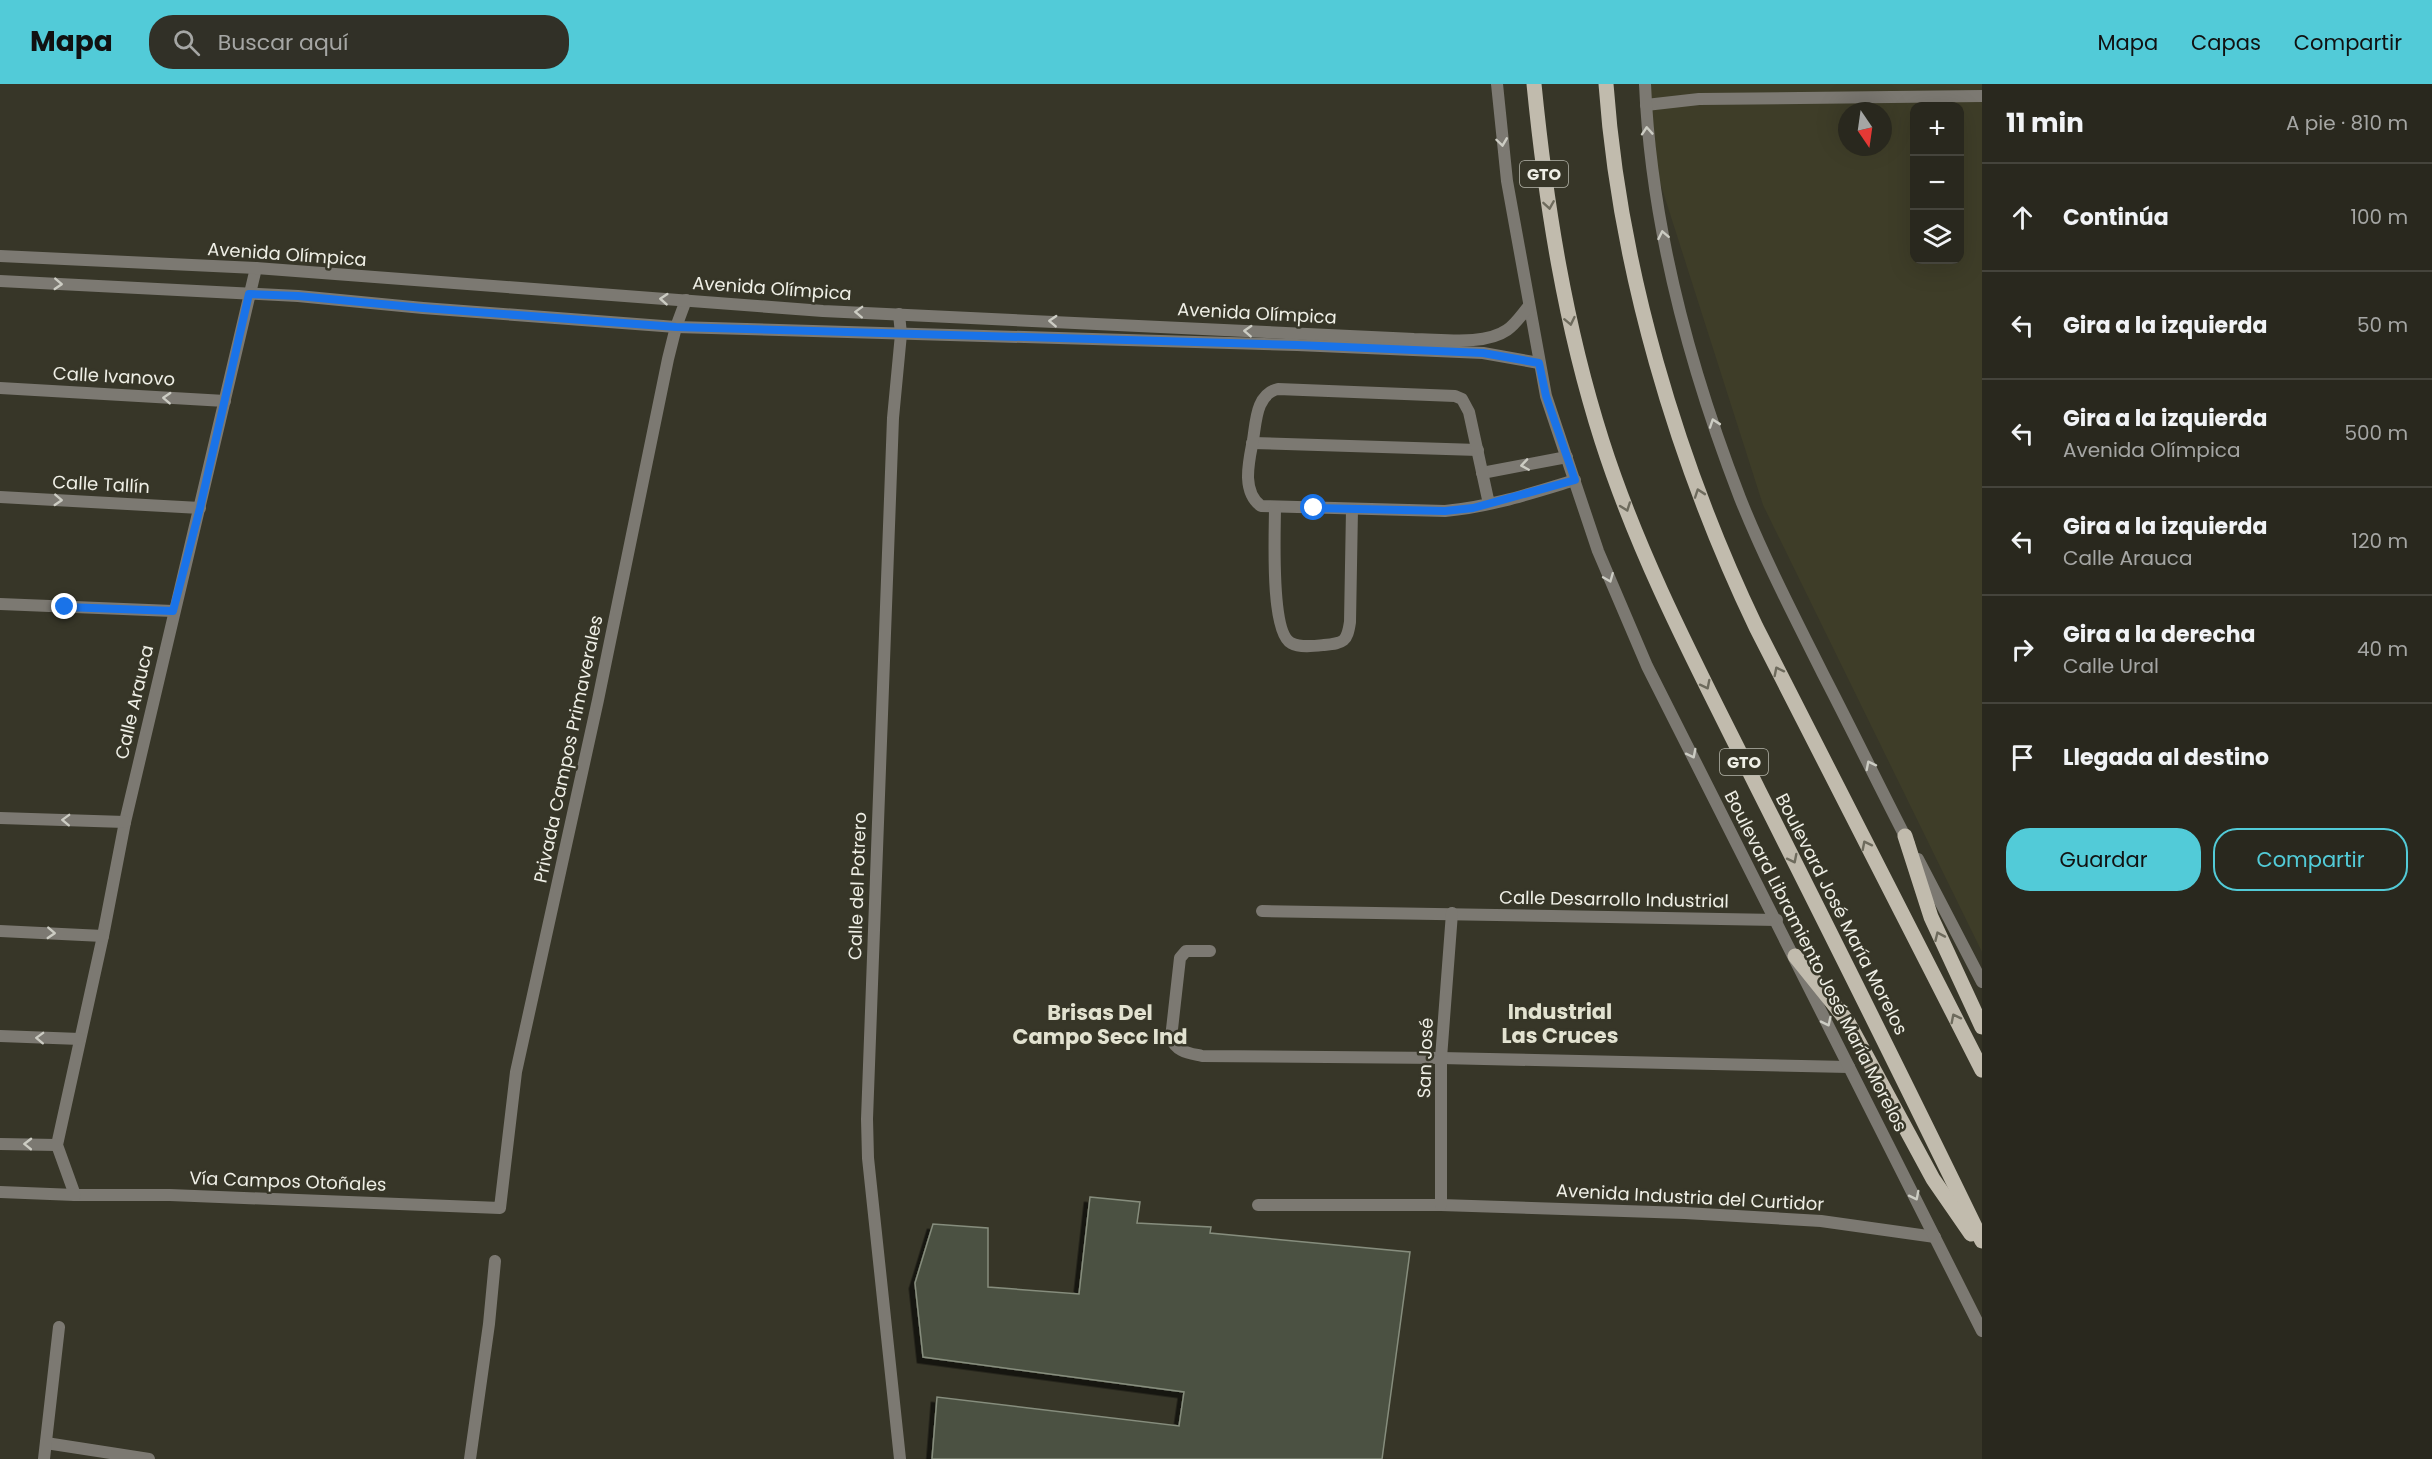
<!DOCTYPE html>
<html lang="es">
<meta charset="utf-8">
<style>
:root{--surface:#29281e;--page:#313027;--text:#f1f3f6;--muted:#a5a6a4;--line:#45443c;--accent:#52cbd8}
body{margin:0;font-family:Poppins,sans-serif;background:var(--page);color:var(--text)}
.controls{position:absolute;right:18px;top:18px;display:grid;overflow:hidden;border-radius:12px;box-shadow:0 6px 24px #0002}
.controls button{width:54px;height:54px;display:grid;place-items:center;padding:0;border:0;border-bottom:2px solid var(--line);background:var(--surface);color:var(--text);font:30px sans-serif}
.compass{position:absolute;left:1838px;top:18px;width:54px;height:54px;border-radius:50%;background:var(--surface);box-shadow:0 6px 24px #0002;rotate:167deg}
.stop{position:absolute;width:18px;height:18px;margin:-14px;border:4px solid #1a73e8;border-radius:50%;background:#fff}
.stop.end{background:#1a73e8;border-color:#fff;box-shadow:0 2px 6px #0008}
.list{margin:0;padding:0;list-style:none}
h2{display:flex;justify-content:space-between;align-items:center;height:78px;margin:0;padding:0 24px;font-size:26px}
h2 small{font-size:20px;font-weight:400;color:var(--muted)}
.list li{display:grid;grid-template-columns:39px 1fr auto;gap:18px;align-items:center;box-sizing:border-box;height:108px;padding:0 24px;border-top:2px solid var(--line)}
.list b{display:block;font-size:22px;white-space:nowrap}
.list p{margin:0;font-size:20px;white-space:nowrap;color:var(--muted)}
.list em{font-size:20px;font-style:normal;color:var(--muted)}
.actions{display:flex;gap:12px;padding:18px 24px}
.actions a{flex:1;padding:14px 0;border:2px solid var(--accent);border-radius:24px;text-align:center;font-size:21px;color:var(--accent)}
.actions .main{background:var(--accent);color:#111}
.icon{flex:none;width:33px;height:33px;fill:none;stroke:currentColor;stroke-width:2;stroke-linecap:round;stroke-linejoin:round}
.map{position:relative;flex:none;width:1982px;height:1375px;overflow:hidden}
header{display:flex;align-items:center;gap:36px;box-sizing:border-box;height:84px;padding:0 30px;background:var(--accent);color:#111}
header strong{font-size:28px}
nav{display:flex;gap:33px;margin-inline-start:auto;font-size:21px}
.search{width:420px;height:54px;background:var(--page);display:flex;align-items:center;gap:15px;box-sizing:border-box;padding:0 21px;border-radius:24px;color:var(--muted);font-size:22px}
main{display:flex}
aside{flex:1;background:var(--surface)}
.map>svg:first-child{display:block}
.built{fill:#3e3d28;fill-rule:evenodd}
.building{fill:#4b5142;stroke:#868d7d;stroke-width:1.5;filter:url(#shadow)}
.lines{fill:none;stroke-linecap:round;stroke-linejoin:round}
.minor{stroke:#7c7972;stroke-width:12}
.tertiary{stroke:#7c7972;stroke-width:12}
.primary{stroke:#c1bbad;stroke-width:15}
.oneway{stroke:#ccccc3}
.oneway2{stroke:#6e6b5d}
.route{stroke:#1a73e8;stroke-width:8}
.labels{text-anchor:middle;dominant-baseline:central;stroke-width:5;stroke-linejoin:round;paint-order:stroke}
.shield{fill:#373628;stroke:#b8b8ad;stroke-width:1.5}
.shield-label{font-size:16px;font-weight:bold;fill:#efefe6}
.street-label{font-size:18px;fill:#efefe6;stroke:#373628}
.quarter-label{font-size:21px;font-weight:bold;fill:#e2e2d0;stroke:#373628}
</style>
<header>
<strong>Mapa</strong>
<div class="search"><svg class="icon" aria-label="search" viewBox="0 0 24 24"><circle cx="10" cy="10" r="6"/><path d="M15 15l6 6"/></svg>Buscar aquí</div>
<nav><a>Mapa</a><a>Capas</a><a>Compartir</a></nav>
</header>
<main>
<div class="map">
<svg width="1982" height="1375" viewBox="0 0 1982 1375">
<defs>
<filter id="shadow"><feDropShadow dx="-5.5" dy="5.5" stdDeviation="0" flood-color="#0009"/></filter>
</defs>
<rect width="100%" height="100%" fill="#373628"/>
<path class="built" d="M1650 0H1982V868L1763 421 1649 64ZM1914 22H1960V176H1914ZM1847 27H1883V63H1847Z"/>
<polygon class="building" points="1090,1113 1140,1118 1137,1139 1211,1143 1210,1149 1410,1168 1382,1375 932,1375 937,1313 1179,1342 1184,1308 923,1273 915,1199 933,1140 988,1144 988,1203 1079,1210"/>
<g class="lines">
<g class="minor">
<polyline points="1646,21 1699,15 1982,12"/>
<polyline points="256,184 125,738 103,852 57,1061 75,1111 170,1111 500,1124 516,988 598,616 668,275 676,243 686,216"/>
<polyline points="899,230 901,250 893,334 867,1035 868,1074 900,1375"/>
<polyline points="0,304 225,317"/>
<polyline points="1252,359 1478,366"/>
<polyline points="1482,389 1567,373"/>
<polyline points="0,413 200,424"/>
<path d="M1489 420 1469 328 1462 315 1455 312 1278 305C1256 310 1256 338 1253 356 1249 377 1241 407 1261 422L1445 427C1490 423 1532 409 1575 396"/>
<path d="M1275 423C1275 447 1270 548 1291 559 1300 564 1315 562 1324 561 1344 559 1347 558 1350 538L1352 425"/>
<polyline points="0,520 173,527"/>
<polyline points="0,734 125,738"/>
<polyline points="1262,827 1777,836"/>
<polyline points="0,847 103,852"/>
<path d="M1210 867H1186L1180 874 1171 954C1176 968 1189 969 1202 972L1441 974 1849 983"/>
<polyline points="0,952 80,955"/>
<polyline points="0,1060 57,1061"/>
<polyline points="0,1108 75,1111"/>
<polyline points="1258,1121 1441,1121 1685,1129 1821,1137 1935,1153"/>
<polyline points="1441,1121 1441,974 1452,829"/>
<polyline points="46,1359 149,1375"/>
<polyline points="44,1375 59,1243"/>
<polyline points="470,1375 489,1240 495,1177"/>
</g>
<g class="tertiary">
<polyline points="1497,0 1507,97 1546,312 1598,467 1647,582 1982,1247"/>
<path d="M1645 0C1651 141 1689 282 1740 414 1764 474 1794 532 1823 590 1852 646 1880 704 1909 760"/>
<path d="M0 172 256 184 823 227 1414 255C1441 255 1484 262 1507 246 1516 240 1522 230 1529 222"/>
<polyline points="0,197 298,212 423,224 676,243 1297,261 1483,269 1539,279"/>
<polyline points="1918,775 1982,898"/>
</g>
<g class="primary">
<path d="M1534 0C1546 121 1565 241 1602 357 1641 479 1702 592 1759 707 1834 856 1909 1006 1982 1157"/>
<path d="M1606 0C1619 183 1677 378 1756 543L1982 986"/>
<polyline points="1905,752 1931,833 1982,943"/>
<polyline points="1795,872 1848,938 1933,1095 1971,1150"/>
</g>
</g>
<defs><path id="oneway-chevron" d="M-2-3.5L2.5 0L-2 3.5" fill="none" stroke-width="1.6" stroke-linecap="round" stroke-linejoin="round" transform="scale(1.5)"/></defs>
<g class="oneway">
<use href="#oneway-chevron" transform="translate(1647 47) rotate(-94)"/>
<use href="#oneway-chevron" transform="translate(1502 58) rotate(82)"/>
<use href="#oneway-chevron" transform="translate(1663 151) rotate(-101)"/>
<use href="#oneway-chevron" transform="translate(58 200) rotate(3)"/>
<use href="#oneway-chevron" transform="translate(664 215) rotate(-176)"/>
<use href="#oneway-chevron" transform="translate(859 228) rotate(-178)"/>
<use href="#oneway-chevron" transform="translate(1053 237) rotate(-177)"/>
<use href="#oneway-chevron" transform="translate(1248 247) rotate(-177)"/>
<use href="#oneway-chevron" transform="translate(167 314) rotate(-177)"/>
<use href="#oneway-chevron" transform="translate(1714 339) rotate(-109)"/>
<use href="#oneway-chevron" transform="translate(1525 381) rotate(171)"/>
<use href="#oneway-chevron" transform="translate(58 416) rotate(3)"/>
<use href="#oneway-chevron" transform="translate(1609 494) rotate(68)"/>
<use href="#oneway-chevron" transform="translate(1692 670) rotate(63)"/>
<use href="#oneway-chevron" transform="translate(1870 681) rotate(-117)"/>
<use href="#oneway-chevron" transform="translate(66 736) rotate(-178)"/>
<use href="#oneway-chevron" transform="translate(51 849) rotate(3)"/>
<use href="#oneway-chevron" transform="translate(1827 938) rotate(64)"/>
<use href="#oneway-chevron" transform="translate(40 954) rotate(-178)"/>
<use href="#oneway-chevron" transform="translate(28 1060) rotate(-179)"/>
<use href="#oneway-chevron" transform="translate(1915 1112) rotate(63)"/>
</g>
<g class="oneway2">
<use href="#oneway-chevron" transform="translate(1549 121) rotate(81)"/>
<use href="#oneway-chevron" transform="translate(1570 237) rotate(78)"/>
<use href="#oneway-chevron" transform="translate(1699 409) rotate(-109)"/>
<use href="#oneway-chevron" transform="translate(1626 423) rotate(70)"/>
<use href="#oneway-chevron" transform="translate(1778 587) rotate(-117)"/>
<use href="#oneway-chevron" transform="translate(1706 601) rotate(63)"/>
<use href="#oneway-chevron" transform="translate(1866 761) rotate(-117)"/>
<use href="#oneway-chevron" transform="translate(1793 775) rotate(63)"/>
<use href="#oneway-chevron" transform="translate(1939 852) rotate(-114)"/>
<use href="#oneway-chevron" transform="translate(1955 934) rotate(-117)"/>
</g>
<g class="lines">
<polyline class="route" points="65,523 173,527 200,424 249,210 298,212 423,224 676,243 1297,261 1483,269 1539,279 1546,312 1575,396 1473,424 1445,427 1314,424"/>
</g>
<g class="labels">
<g class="shield">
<rect x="1520" y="77" width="48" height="26" rx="4.5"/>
<rect x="1720" y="665" width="48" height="26" rx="4.5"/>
</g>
<g class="shield-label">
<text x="1544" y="90">GTO</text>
<text x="1744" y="678">GTO</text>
</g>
<g class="street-label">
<text transform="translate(287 170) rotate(4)">Avenida Olímpica</text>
<text transform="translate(772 204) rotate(4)">Avenida Olímpica</text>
<text transform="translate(1257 229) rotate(3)">Avenida Olímpica</text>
<text transform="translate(114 292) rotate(3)">Calle Ivanovo</text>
<text transform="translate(101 400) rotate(3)">Calle Tallín</text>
<text transform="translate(134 618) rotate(-77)">Calle Arauca</text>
<text transform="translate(568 665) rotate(-78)">Privada Campos Primaverales</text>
<text transform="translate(857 802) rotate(-88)">Calle del Potrero</text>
<text transform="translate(1614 815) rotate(1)">Calle Desarrollo Industrial</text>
<text transform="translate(1842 830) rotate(63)">Boulevard José María Morelos</text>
<text transform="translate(1816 877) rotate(63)">Boulevard Libramiento José María Morelos</text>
<text transform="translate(1425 974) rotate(-88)">San José</text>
<text transform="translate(288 1097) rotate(2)">Vía Campos Otoñales</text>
<text transform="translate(1690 1113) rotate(3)">Avenida Industria del Curtidor</text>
</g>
<g class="quarter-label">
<text x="1560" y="927">Industrial<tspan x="1560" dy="24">Las Cruces</tspan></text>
<text x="1100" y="928">Brisas Del<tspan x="1100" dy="24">Campo Secc Ind</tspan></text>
</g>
</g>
</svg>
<div class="controls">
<button>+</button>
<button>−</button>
<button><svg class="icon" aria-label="layers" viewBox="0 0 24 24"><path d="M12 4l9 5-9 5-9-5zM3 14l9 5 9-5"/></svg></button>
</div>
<svg class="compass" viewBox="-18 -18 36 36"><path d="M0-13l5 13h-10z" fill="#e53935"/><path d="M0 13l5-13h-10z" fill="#a5a6a4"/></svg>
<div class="stop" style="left:1314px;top:424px"></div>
<div class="stop end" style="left:65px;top:523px"></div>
</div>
<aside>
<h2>11 min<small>A pie · 810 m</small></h2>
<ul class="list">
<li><svg class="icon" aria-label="ahead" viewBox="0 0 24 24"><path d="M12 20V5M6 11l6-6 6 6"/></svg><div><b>Continúa</b></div><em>100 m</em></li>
<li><svg class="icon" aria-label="left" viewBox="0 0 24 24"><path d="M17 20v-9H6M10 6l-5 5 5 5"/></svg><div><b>Gira a la izquierda</b></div><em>50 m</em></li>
<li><svg class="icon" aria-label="left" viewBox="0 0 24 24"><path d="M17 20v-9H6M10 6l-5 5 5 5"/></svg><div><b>Gira a la izquierda</b><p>Avenida Olímpica</p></div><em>500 m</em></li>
<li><svg class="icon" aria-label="left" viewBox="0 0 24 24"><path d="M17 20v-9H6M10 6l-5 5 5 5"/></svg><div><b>Gira a la izquierda</b><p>Calle Arauca</p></div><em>120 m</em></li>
<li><svg class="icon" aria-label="right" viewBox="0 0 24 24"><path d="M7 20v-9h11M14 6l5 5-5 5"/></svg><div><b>Gira a la derecha</b><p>Calle Ural</p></div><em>40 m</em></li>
<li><svg class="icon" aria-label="arrive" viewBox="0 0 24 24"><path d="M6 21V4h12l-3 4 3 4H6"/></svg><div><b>Llegada al destino</b></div></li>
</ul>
<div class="actions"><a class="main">Guardar</a><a>Compartir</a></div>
</aside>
</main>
